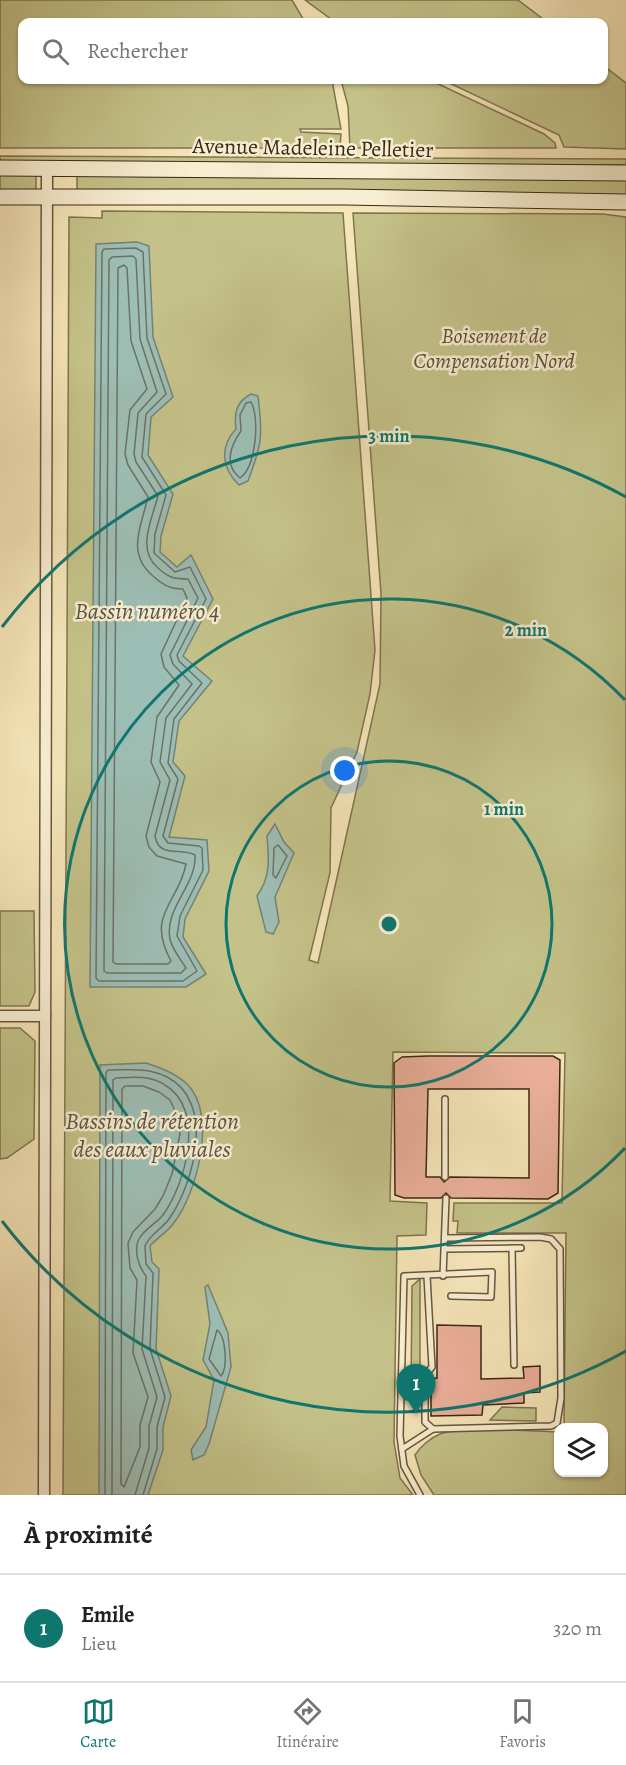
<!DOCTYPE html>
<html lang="fr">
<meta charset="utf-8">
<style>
:root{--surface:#fff;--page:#f2f2f2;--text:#202124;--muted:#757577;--line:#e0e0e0;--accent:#0f766e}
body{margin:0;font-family:Alegreya,serif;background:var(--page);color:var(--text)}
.controls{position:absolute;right:18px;bottom:18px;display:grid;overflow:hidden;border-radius:12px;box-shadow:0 2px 4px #0004}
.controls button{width:54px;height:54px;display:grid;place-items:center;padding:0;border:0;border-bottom:2px solid var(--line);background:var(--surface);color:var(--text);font:30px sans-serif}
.you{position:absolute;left:345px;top:771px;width:21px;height:21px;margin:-15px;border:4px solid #fff;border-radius:50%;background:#1a73e8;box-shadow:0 0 0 9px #1a73e833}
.badge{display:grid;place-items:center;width:39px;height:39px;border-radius:50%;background:var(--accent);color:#fff;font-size:20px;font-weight:700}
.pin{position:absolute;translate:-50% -50px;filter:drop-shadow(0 2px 3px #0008)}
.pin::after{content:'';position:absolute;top:32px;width:21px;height:18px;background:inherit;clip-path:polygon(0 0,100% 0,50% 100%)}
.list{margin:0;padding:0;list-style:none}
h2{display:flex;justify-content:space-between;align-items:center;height:78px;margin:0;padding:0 24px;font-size:26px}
h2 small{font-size:20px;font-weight:400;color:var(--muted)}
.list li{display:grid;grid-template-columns:39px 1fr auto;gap:18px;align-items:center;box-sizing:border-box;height:108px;padding:0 24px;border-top:2px solid var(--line)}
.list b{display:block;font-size:22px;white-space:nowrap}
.list p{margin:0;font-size:20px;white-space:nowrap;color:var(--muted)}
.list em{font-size:20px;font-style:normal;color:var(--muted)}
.icon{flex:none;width:33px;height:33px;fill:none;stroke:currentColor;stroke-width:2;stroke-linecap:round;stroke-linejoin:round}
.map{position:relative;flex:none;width:626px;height:1495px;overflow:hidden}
.search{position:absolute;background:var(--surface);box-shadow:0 2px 4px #0004;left:18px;right:18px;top:18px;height:66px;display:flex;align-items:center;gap:15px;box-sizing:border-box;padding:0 21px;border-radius:12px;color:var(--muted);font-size:22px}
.sheet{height:186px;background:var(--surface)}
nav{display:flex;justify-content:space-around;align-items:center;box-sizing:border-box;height:84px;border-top:2px solid var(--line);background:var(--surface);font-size:16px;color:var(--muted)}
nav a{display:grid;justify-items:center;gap:3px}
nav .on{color:var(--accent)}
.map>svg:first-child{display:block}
.green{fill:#c4c289;stroke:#807450;stroke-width:1.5}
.water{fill:#9dbeb5;stroke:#768275;stroke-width:1.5}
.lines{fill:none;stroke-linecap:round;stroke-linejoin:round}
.shore{stroke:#6c7266;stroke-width:1.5}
.building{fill:#eaaf99;stroke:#3c2716;stroke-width:1.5;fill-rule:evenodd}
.lane-casing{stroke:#6a563e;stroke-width:8}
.street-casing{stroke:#6a563e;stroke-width:13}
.secondary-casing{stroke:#3c2716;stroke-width:17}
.lane{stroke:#f8eed1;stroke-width:5}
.street{stroke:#f8eed1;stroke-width:10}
.secondary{stroke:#f8eed1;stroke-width:15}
.ring{fill:none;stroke:#0f766e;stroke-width:3}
.labels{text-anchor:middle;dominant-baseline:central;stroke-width:5;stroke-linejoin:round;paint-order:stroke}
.street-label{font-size:22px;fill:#3c2716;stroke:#f8eed1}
.park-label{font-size:22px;font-style:italic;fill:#5e4e33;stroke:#f8eed1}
.water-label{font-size:24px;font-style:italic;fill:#595446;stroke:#f8eed1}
.centre{fill:#0f766e;stroke:#f8eed1;stroke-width:3}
.ring-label{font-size:18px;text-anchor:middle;font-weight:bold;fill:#0f766e;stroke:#f8eed1;stroke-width:5;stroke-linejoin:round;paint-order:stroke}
</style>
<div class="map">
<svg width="626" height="1495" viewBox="0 0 626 1495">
<rect width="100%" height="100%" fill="#f5e5b8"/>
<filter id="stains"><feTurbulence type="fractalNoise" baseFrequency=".00333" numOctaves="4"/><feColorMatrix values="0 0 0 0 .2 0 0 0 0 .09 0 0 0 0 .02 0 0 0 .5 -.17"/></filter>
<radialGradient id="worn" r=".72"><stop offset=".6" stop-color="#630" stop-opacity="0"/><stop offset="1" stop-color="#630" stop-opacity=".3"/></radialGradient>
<g class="green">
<polygon points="0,0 292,0 305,22 22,22 22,80 332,80 341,129 300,129 301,132 341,134 340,148 0,148"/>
<polygon points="305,0 518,0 547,22 335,22"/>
<polygon points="604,66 626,83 626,149 564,147 559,135 443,80 604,80"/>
<polygon points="341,80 430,80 544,134 555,143 556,148 350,148 348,106"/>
<polygon points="0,156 626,159 626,165 0,163"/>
<rect x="0" y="175" width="36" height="17"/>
<polygon points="77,176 626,179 626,195 77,191"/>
<path d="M102 211 343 213 375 650 370 694 357 752 331 808 330 873 309 960 318 963 380 684 381 594 353 213 603 214 626 217V1495H434L421 1475 415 1455C420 1447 430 1438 440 1434 462 1426 532 1431 558 1432V1472H604V1428L564 1427 566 1233H457L458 1221H453L454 1203H562L565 1053 393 1052 390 1201 427 1203 426 1235 397 1236 394 1442 400 1478 413 1495H63L69 217 102 218Z"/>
<polygon points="0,911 34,911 35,992 29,1006 0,1006"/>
<polygon points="0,1028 20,1028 35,1041 34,1139 7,1158 0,1159"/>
<polygon points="420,1279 420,1392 411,1392 412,1286"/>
<polygon points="502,1407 536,1408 536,1421 490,1420"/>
</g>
<g class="water">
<polygon points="137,242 149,246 153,337 173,397 151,417 148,455 173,494 161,536 160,552 177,567 191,555 213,599 183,656 212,681 179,721 173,762 185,776 169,837 207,840 209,871 185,919 183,937 206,974 186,987 90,987 96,244"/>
<path d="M251 394 258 396C263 436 262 444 248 481L239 485C222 469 219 447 236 429 234 413 236 402 251 394Z"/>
<path d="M275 824 284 842 294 853 275 897 279 922 273 934 266 932 257 896C271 877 269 858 267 836Z"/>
<path d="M146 1063C161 1068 175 1073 187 1084 218 1114 197 1194 173 1224 167 1232 157 1238 150 1246L152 1262 159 1269 156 1349 171 1396 163 1427V1450L148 1495H99L100 1065Z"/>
<polygon points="208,1285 228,1333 231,1367 209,1444 204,1455 193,1460 191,1450 206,1427 214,1380 203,1360 210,1324 205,1287"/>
</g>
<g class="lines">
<g class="shore">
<polygon points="136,248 143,252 147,338 166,394 146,414 142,457 166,495 155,534 154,553 175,572 190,567 206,599 177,655 179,661 202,683 174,719 168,763 178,779 163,836 168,843 199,846 202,848 203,870 180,916 177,936 197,971 183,981 99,981 96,978 102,252 104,249"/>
<path d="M133 256 136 259 140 339 157 392 138 413 134 454 136 462 158 496C152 519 136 550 158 568 169 578 174 579 188 579L198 598 170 655 173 664 192 684 166 718 160 762 170 780 155 836C159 859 181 847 195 855 197 885 164 908 170 939 172 949 181 960 186 968L181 973H107L104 971 109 260 112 257Z"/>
<path d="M124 265 127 268 131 341 147 389 130 410 125 454 128 465 148 497C141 527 126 553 153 576 163 585 170 589 183 589L187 598 161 654 164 667 179 685 157 717 151 762 160 782 146 836 149 847 157 856 186 864C179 903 145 914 171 961L168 964H116L113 962 118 268Z"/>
<path d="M251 402C260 418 256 467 240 478 223 465 231 445 241 431L240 415 246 403Z"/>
<polygon points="278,845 287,856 276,878 273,875 274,848"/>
<polygon points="125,1086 143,1086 159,1092 170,1100 177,1115 180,1134 172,1174 163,1196 155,1209 133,1232 128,1243 130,1268 137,1280 133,1353 148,1397 140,1425 140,1447 124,1487 121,1484 122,1089"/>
<path d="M217 1330C226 1336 228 1368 221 1376L209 1359Z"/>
<path d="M105 1495 106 1073 108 1070C129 1070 148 1067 167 1077 216 1102 194 1183 169 1219 162 1229 150 1234 145 1246L146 1264 153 1273 150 1349 165 1397 157 1427V1449L143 1495"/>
<path d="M112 1495 113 1080 116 1078C133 1077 150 1075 165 1085 206 1109 186 1183 163 1215 156 1224 142 1230 138 1241 134 1253 139 1267 146 1276L142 1349 157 1397 149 1426V1448L135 1495"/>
</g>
</g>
<g class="building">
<path d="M428 1056H553L560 1060 558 1193 548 1199 451 1198 446 1193 441 1198H404L395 1195 394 1063 402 1057ZM428 1089H529V1178L450 1177 444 1182 440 1177H426Z"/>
<polygon points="437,1325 481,1326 481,1379 524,1378 523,1367 540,1366 540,1392 524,1393 524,1403 483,1405 482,1415 431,1416 431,1379 437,1378"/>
</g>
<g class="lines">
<g class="lane-casing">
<g id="lane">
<polyline points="445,1099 445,1177"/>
<polyline points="512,1248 514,1365"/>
<polyline points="445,1249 521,1248"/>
<polyline points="427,1276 432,1367 425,1375 425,1422 433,1429 551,1426 557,1423 561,1398 560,1249 551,1239 540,1237 446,1238"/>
<polyline points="443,1276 446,1198"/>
<polyline points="402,1449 433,1429"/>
<polyline points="420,1495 404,1466 400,1436 404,1276 492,1272 491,1297 451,1296"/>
</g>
</g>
<g class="street-casing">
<g id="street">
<polyline points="0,1016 45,1016"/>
<polyline points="44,1495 47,167"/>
</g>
</g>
<g class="secondary-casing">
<g id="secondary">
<polyline points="0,168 626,173"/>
<polyline points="0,197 345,197 626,202"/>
</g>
</g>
<use href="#lane" class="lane"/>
<use href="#street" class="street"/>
<use href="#secondary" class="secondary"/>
</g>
<g class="ring">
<circle cx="389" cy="924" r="163"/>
<path d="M625 1148A325 325 0 1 1 625 700"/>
<path d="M626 1351A488 488 0 0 1 2 1221M2 627A488 488 0 0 1 626 497"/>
</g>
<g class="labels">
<g class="street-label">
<text transform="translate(313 148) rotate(1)">Avenue Madeleine Pelletier</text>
</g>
<g class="park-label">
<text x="494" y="336">Boisement de<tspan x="494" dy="25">Compensation Nord</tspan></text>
</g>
<g class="water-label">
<text x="147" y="611">Bassin numéro 4</text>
<text x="152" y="1121">Bassins de rétention<tspan x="152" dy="28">des eaux pluviales</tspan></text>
</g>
</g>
<circle cx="389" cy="924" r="9" class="centre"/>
<g class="ring-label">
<text x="389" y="442">3 min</text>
<text x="526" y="636">2 min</text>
<text x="504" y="815">1 min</text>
</g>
<rect width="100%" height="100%" filter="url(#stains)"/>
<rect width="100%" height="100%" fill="url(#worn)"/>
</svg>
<div class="controls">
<button><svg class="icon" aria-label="layers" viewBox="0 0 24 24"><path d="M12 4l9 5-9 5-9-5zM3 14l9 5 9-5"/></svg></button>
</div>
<div class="you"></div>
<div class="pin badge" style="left:416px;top:1414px">1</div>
<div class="search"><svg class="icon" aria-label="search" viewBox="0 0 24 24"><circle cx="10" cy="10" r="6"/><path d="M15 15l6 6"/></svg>Rechercher</div>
</div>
<section class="sheet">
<h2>À proximité<small></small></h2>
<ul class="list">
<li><span class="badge">1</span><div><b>Emile</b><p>Lieu</p></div><em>320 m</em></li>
</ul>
</section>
<nav>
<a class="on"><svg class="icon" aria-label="map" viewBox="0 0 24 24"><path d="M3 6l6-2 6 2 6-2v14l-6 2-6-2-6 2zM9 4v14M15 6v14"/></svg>Carte</a>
<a><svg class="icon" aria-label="directions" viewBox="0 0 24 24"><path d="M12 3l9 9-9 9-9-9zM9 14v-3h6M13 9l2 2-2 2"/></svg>Itinéraire</a>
<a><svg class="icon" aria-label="saved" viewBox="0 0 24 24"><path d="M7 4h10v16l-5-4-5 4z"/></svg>Favoris</a>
</nav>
